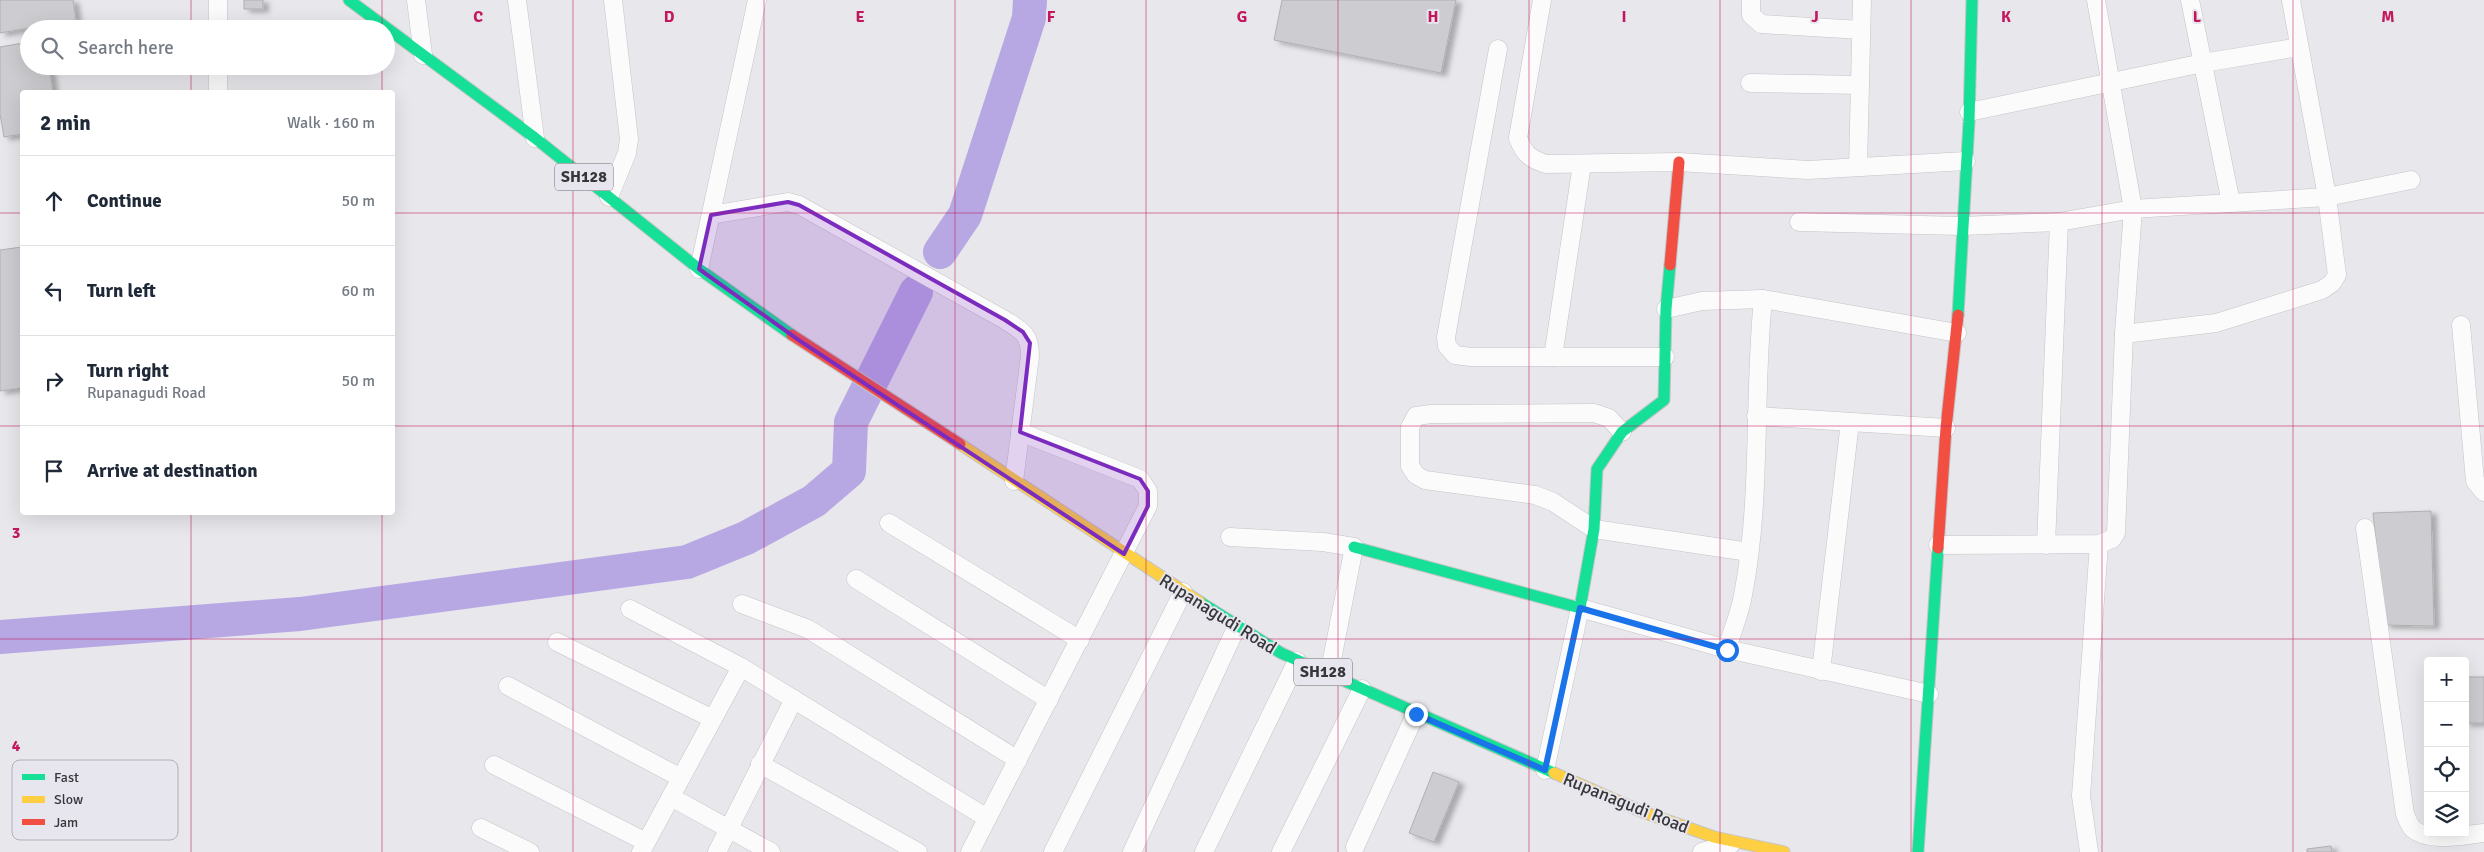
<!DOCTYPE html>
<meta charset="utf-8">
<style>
:root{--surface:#fff;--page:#f6f6f7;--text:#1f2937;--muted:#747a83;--line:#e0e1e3}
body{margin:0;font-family:Signika,sans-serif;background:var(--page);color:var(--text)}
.controls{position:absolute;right:15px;bottom:15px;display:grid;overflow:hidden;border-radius:5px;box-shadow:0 5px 20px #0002}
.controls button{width:45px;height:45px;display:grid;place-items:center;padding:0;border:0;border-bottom:1px solid var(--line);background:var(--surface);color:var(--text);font:25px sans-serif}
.stop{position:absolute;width:15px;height:15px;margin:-11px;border:4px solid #1a73e8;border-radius:50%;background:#fff}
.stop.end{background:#1a73e8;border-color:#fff;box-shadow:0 1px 5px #0008}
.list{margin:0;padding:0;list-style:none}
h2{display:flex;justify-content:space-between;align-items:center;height:65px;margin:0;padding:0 20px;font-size:21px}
h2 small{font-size:16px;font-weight:400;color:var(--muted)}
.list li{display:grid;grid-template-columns:32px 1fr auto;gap:15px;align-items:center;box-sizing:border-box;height:90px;padding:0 20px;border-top:1px solid var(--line)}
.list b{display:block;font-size:19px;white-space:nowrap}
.list p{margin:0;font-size:16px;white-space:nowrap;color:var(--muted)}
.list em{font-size:16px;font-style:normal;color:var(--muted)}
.icon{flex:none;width:28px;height:28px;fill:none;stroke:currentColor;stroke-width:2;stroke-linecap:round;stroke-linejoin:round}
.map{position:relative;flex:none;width:2484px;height:852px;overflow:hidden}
.search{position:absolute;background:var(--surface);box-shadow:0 5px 20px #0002;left:20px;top:20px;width:375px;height:55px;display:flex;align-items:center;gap:12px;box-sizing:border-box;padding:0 18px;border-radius:28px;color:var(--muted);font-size:19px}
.panel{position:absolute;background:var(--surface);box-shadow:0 5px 20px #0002;left:20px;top:90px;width:375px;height:425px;border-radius:5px}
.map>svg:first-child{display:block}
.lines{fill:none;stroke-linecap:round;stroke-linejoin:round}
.river{stroke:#b7a8e4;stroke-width:34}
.building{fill:#cdccd0;stroke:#b0afb2;filter:url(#shadow)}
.street-casing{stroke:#c4c4c7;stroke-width:19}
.fast-casing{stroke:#c4c4c7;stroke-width:13}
.slow-casing{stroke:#c4c4c7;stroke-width:13}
.jam-casing{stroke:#c4c4c7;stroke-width:13}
.street{stroke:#fcfbfc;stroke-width:18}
.fast{stroke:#16e098;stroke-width:11}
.slow{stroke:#ffcf43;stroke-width:11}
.jam{stroke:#f24e42;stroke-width:11}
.route{stroke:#1a73e8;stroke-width:6}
.marked{fill:#7b2cbf;fill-opacity:0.2;stroke:#7b2cbf;stroke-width:4;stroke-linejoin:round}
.grid{fill:none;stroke:#c2185b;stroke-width:1;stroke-opacity:0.55}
.labels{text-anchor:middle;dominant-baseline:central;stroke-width:4;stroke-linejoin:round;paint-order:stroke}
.shield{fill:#e7e5ed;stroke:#6c6a70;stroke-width:1}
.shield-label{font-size:16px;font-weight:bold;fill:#37363a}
.street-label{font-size:18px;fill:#37363a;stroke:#e7e5ed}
.key{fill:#e7e5ed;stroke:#b2b0b7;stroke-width:1}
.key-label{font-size:14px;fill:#37363a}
.grid-label{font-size:16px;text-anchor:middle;font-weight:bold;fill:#c2185b;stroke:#e7e5ed;stroke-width:4;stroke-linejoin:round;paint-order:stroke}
</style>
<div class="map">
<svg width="2484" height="852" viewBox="0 0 2484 852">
<defs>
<filter id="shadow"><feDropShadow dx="5.5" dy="3" stdDeviation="2.5" flood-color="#0004"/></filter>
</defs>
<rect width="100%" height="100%" fill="#e8e7eb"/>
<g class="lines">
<g class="river">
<polyline points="940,252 965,215 1029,18 1030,0"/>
<polyline points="0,637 300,614 687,562 746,538 814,501 849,471 851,422 916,292"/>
</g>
</g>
<g class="building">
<polygon points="0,0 73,0 76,20 0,33"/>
<rect x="244" y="0" width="19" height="9"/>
<polygon points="1282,0 1456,0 1441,73 1274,40"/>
<polygon points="29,42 29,66 49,66 53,92 22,92 22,134 4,137 0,114 0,47"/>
<polygon points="22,247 22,388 0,391 0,250"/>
<polygon points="2431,511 2434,626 2385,625 2373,513"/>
<rect x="2465" y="677" width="19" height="46"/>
<polygon points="1433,772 1459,782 1434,842 1409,833"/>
<polygon points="2331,846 2332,852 2307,852 2307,849"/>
</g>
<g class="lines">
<g class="street-casing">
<g id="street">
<polyline points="416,0 423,55"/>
<polyline points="517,0 535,138"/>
<path d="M1542 0 1518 138C1524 154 1530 159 1546 164L1679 162 1808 170 1966 161"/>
<polyline points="1751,0 1751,15 1761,24 1861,30"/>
<polyline points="2190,0 2231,203"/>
<polyline points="218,29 218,0"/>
<polyline points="1498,49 1446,337 1447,346 1455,355 1471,357 1665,357"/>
<polyline points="1750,83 1860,85"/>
<polyline points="218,92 218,66"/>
<polyline points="1969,112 2203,63 2299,47"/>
<polyline points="1858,167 1862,0"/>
<polyline points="609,197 627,153 629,139 613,0"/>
<path d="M711 215 788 202 799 205 1005 320C1022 331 1030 334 1030 356L1014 481"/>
<polyline points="1799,222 1962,226 2059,222 2133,209 2327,197 2411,180"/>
<polyline points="699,269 757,0"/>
<polyline points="1666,309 1702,301 1763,299 1957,333"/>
<polyline points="2461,325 2475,481 2484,492"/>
<polyline points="2124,334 2216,323 2322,290 2332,283 2337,275 2327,197 2291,0"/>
<polyline points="1553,357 1582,164"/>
<polyline points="1756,416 1946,428"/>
<polyline points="1622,432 1609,418 1594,413 1431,414 1416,416 1410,427 1410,466 1416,475 1425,480 1535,495 1553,502 1594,529 1749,552"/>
<polyline points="889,523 1080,640"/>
<path d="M2365 528 2405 814C2407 819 2409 825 2413 829 2430 843 2463 835 2484 833"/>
<polyline points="1230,537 1323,542 1354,547 1329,675"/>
<polyline points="1938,545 2099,544 2112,539 2116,533 2124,334 2133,209 2096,0"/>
<polyline points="2046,545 2059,222"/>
<polyline points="856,579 1049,700"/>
<polyline points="742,604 808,629 1018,760"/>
<polyline points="630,609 741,667 987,818"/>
<polyline points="557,642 713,719"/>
<path d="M1727 649C1732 631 1740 613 1743 595 1762 498 1753 397 1763 299"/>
<polyline points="1821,671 1850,422"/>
<polyline points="508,686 681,778"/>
<polyline points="760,764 918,852"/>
<polyline points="494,765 646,842"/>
<polyline points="1545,770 1580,608 1727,649 1929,694"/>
<polyline points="671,797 771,852"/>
<polyline points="481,828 530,852"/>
<polyline points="1355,847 1416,713"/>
<polyline points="641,852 741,667"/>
<polyline points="717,852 794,699"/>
<polyline points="970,852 1148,506 1148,491 1140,479 1020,432"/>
<polyline points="1053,852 1183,592"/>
<polyline points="1132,852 1237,626"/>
<polyline points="1204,852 1297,661"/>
<polyline points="1281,852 1362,689"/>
<polyline points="1702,852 1731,844"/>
<polyline points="2089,852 2081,796 2099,544"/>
</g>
</g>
<g class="fast-casing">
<g id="fast">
<polyline points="349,0 535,138 699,269 792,335"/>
<polyline points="1958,315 1969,122 1972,0"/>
<polyline points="1354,547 1580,608 1594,529 1597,469 1622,432 1664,400 1666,309 1670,265"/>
<polyline points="1200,602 1281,653 1554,773"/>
<polyline points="1918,852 1938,548"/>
</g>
</g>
<g class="slow-casing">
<g id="slow">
<polyline points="960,444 1200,602"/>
<polyline points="1554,773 1643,812 1714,837 1784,852"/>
</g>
</g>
<g class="jam-casing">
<g id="jam">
<polyline points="1670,265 1679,162"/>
<polyline points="792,335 960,444"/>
<polyline points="1938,548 1946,428 1958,315"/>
</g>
</g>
<use href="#street" class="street"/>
<use href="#fast" class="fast"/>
<use href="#slow" class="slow"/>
<use href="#jam" class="jam"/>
</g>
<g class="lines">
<polyline class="route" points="1416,714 1545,770 1580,608 1727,650"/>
</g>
<path class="marked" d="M788 202 799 205 1005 320 1023 332 1030 343 1020 432 1140 479 1148 491V506L1124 554 800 341 699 269 711 215Z"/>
<path class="grid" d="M191 0V29M382 0V29M573 0V852M764 0V852M955 0V852M1146 0V852M1338 0V852M1529 0V852M1720 0V852M1911 0V852M2102 0V852M2293 0V852M191 66V92M382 66V92M0 213H22M392 213H2484M0 426H22M392 426H2484M191 512V852M382 512V852M0 639H2484"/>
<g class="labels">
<g class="shield">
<rect x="555" y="163.5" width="58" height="27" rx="4"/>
<rect x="1294" y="658.5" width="58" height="27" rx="4"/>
</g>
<g class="shield-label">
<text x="584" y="177">SH128</text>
<text x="1323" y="672">SH128</text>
</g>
<g class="street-label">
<text transform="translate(1218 614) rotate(32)">Rupanagudi Road</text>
<text transform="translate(1626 803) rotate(22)">Rupanagudi Road</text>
</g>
</g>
<rect x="12" y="760" width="166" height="80" rx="8" class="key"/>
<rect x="22" y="774" width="23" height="6" fill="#16e098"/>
<rect x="22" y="796" width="23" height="7" fill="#ffcf43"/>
<rect x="22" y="819" width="23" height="6" fill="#f24e42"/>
<g class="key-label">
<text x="54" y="782">Fast</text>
<text x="54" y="804">Slow</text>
<text x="54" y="827">Jam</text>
</g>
<g class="grid-label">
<text x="478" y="22">C</text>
<text x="669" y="22">D</text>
<text x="860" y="22">E</text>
<text x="1051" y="22">F</text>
<text x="1242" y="22">G</text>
<text x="1433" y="22">H</text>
<text x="1624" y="22">I</text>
<text x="1815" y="22">J</text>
<text x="2006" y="22">K</text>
<text x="2197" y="22">L</text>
<text x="2388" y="22">M</text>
<text x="16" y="538">3</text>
<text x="16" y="751">4</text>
</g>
</svg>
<div class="controls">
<button>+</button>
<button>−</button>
<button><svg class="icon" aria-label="locate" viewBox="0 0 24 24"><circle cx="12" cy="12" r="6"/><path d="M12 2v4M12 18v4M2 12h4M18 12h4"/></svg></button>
<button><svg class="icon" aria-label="layers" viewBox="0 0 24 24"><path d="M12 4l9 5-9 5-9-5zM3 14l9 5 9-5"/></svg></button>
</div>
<div class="stop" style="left:1727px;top:650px"></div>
<div class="stop end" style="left:1416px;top:714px"></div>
<div class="search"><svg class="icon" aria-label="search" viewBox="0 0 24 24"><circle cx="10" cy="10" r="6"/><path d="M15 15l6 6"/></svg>Search here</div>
<section class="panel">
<h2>2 min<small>Walk · 160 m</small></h2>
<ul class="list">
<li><svg class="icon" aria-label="ahead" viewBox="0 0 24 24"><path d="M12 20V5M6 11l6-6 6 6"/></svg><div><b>Continue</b></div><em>50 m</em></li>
<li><svg class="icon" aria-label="left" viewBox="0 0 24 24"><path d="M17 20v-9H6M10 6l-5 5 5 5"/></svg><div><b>Turn left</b></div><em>60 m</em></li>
<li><svg class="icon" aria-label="right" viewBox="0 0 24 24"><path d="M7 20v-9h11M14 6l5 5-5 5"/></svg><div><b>Turn right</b><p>Rupanagudi Road</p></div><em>50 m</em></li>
<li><svg class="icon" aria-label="arrive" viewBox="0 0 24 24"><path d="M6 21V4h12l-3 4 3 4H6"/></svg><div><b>Arrive at destination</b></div></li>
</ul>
</section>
</div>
